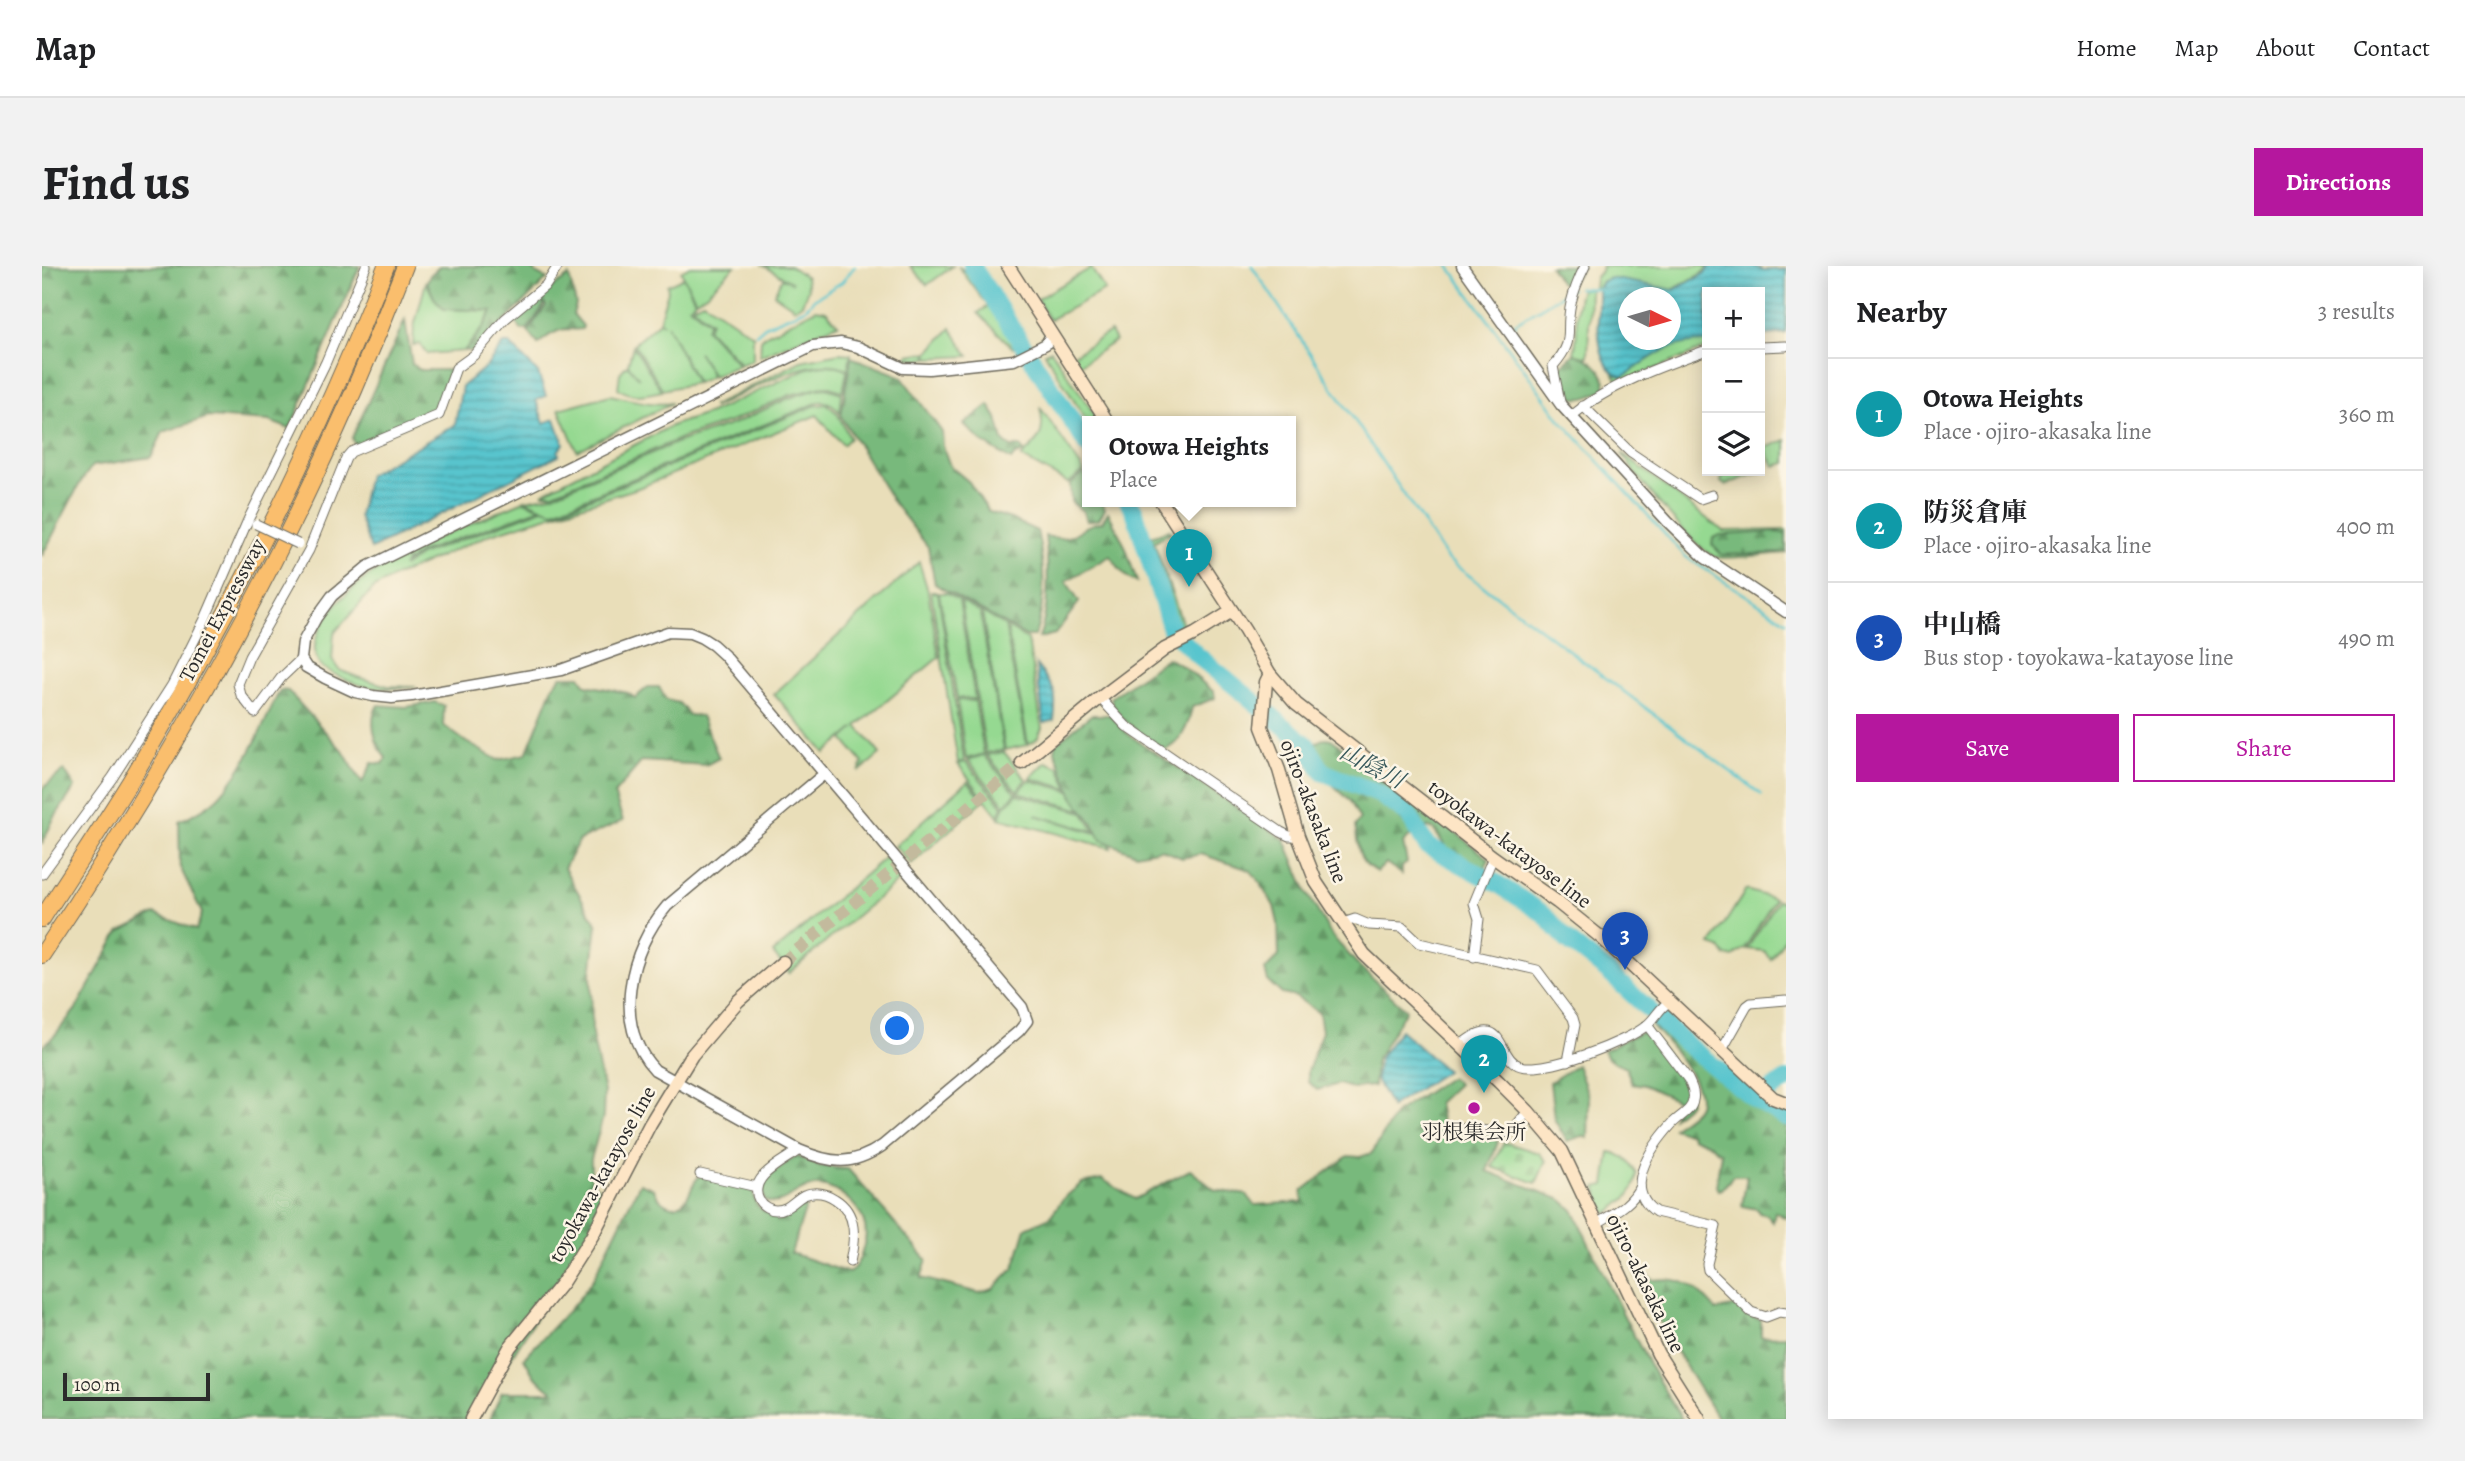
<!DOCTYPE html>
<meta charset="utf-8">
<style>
:root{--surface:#fff;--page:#f2f2f2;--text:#202124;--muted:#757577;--line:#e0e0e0;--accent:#b5179e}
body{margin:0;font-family:Alegreya,"Noto Serif JP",serif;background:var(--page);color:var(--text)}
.controls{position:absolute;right:21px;top:21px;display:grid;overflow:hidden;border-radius:0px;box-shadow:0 4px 18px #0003}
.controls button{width:63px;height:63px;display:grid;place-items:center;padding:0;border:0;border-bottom:2px solid var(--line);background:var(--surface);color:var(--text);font:35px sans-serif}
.compass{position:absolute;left:1576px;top:21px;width:63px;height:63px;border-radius:50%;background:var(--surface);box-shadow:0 4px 18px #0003;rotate:95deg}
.scale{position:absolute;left:21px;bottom:18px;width:147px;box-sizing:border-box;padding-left:7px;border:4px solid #2b2b2b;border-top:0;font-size:19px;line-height:24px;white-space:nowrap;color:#2b2b2b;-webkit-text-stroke:5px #fcf5e5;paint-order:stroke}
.you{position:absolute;left:856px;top:763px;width:24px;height:24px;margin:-18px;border:5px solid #fff;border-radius:50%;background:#1a73e8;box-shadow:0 0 0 10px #1a73e833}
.badge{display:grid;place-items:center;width:46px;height:46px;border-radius:50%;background:var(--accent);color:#fff;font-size:23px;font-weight:700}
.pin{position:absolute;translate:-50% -58px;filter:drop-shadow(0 2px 4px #0008)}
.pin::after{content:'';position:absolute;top:37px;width:24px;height:21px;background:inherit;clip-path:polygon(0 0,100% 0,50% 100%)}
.popup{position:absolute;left:1040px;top:150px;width:214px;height:91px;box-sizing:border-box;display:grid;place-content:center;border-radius:0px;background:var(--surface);filter:drop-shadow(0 2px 5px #0005);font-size:23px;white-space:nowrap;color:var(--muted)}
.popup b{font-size:26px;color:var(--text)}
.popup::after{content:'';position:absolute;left:50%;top:100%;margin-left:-14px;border:14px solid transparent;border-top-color:var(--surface)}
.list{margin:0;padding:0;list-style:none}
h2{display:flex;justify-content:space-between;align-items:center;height:91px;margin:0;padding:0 28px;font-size:30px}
h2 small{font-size:23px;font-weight:400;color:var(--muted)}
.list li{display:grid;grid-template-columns:46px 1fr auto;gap:21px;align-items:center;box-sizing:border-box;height:112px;padding:0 28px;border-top:2px solid var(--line)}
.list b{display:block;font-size:26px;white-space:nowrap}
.list p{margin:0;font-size:23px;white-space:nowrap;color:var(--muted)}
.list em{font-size:23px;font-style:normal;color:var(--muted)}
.actions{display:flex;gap:14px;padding:21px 28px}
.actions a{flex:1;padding:16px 0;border:2px solid var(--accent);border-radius:0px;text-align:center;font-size:24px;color:var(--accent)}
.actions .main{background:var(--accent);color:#fff}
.icon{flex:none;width:38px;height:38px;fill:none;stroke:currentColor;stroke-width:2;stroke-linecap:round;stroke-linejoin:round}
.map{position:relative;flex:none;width:1744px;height:1153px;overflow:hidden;border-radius:0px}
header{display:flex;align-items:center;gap:42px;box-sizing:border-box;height:98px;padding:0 35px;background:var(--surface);border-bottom:2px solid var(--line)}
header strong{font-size:33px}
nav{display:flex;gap:38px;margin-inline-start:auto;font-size:24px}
.intro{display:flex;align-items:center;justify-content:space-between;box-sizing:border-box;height:168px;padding:0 42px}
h1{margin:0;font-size:49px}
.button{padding:18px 32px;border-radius:0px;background:var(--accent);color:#fff;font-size:24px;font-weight:700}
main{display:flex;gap:42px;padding:0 42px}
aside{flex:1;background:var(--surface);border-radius:0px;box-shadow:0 4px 18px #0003}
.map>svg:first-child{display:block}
.grass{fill:#95d991;stroke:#60825e;stroke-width:2}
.forest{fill:url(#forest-firs);stroke:#527253;stroke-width:2}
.cemetery{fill:url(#cemetery-stones);stroke:#60825e;stroke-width:2}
.water{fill:url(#water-rules);stroke:#42787c;stroke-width:2;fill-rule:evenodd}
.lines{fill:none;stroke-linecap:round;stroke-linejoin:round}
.stream{stroke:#58c5ce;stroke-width:2.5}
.river{stroke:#58c5ce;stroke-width:18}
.secondary-tunnel{stroke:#c3ba9d;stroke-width:12;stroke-dasharray:12 6;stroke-linecap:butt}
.minor-casing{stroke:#6e6a5d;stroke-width:11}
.tertiary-casing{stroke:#6e6a5d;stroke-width:13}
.secondary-casing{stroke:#6e6a5d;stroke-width:15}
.motorway-casing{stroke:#6e6a5d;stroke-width:18}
.minor{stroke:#fff;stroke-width:9}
.tertiary{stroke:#fff;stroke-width:10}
.secondary{stroke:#fde5c5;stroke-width:12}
.motorway{stroke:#fabe6d;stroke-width:16}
.minor-bridge-casing{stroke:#6e6a5d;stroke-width:11;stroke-linecap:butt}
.minor-bridge{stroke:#fff;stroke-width:9}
.poi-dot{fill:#b5179e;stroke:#fcf5e5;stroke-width:2.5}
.labels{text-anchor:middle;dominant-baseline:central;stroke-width:5;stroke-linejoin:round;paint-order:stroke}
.street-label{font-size:21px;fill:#2b2b2b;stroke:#fcf5e5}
.poi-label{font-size:21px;fill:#2b2b2b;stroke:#fcf5e5}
.water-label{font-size:23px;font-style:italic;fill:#38595c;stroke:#fcf5e5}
</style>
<header>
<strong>Map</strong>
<nav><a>Home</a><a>Map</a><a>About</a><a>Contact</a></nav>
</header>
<div class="intro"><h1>Find us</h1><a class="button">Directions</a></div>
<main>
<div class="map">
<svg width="1744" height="1153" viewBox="0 0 1744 1153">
<defs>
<pattern id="forest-firs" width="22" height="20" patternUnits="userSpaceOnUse" patternTransform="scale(1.75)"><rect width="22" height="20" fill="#78b97b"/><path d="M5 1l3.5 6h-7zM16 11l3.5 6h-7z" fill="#639765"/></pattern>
<pattern id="cemetery-stones" width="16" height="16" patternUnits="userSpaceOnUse" patternTransform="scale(1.75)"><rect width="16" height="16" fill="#95d991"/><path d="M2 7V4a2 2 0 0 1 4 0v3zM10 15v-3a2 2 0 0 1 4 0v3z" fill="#81ba7d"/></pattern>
<pattern id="water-rules" width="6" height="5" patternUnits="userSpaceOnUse" patternTransform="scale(1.75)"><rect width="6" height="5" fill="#58c5ce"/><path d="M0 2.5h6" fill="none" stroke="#49a0a7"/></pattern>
</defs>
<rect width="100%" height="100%" fill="#fcf5e5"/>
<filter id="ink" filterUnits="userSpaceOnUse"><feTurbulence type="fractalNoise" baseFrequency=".0143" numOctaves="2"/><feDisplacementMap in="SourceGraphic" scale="14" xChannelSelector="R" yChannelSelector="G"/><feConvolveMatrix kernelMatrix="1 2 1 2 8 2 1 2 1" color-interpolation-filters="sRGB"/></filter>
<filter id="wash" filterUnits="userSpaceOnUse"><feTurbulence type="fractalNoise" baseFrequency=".00686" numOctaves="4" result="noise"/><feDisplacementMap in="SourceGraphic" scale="28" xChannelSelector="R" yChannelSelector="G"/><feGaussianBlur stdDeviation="1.57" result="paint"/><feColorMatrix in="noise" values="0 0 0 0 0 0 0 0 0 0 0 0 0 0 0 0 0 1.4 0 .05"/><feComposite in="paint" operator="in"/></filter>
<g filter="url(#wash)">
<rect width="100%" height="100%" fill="#e9deb9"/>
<g class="grass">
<polygon points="648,0 693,0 664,28 654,34 642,12 653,35 647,40 667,56 664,63 697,99 671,110 656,86 670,110 655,117 625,59 654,117 621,124 592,78 617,56 622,58 617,55 626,25 625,19 642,11 639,5"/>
<polygon points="722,0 748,0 764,11 766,23 760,38 753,42 732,28 740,12 751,17"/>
<polygon points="868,0 911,0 885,19"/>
<polygon points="916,0 934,14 977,80 971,82 936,47 946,40"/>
<polygon points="1560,0 1667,0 1660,7 1630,24 1568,12 1560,15 1556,22 1552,22 1553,12 1559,5"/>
<polygon points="1049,2 1063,24 1007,54 995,33"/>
<polygon points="384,16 392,32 402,43 450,45 441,62 422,85 385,88 378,78 371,79 372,61"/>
<path d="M1539 23H1548L1546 91 1532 87C1538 65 1531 44 1539 23Z"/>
<polygon points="661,35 711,69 711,94 699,98 665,62 669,56 650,40"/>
<polygon points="774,43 784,45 796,58 718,90 719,74 724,69"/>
<polygon points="909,62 927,90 888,92 886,87 886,92 877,94 865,92 866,89 887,86"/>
<polygon points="1068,66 1073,75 1037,99 1031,89"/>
<polygon points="1647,76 1665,76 1665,82 1577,117 1572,108 1581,110 1627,80"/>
<path d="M591 80 620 125C602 129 591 133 576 122L578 107 585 99 597 112 586 98Z"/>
<polygon points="1009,84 1057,155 1045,156 1003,87"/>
<path d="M797 87 809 88 806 103C768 86 708 125 672 141L671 140 759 95Z"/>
<polygon points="781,99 796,100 805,105 801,125 784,120 748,129 690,155 642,171 511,227 500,227 631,159 668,147 766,102"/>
<path d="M784 122 800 127 798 147C792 139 788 135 777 136L510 246 513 247 772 140 785 138 795 147 808 172 801 179 775 149 596 222 449 268 356 309 331 323 292 367 290 394 297 404 315 411 346 420 374 421C332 425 315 422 278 400 269 384 273 370 282 355 318 296 420 262 482 235L499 242 377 287 363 298 365 293 361 301 378 289 501 243 509 245 483 234 510 229 636 176 691 158 747 132 775 123Z"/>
<path d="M568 129C588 133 609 140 630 137L535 185 517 143Z"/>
<path d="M998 141 1042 205 1026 217 979 191C998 174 1004 168 998 141Z"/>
<polygon points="1744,174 1744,197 1732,200 1723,182"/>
<path d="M1580 187 1681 265 1744 264V287C1729 288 1685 294 1674 291 1655 286 1591 207 1580 187Z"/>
<polygon points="1718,193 1722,201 1721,205 1683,219 1679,216 1682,205 1718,205"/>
<polygon points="877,296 886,325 897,391 815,460 838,488 817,506 821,497 801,473 813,462 783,487 732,428"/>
<polygon points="889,325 896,327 922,495 916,497"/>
<polygon points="897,327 905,327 917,334 933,433 915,432"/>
<polygon points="919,335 938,346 962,484 944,487"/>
<polygon points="940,346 963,360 985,479 963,484"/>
<polygon points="965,361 986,374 1000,462 995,473 986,478"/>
<polygon points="915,434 933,435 942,488 924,493"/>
<polygon points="962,486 984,513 975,525 945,489"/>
<polygon points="942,489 974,527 963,539 926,494"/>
<polygon points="924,496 961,540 956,550 916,498"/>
<polygon points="1004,496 1017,501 1027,523 988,512"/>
<polygon points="987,514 1028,525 1040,544 976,526"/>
<polygon points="926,515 942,534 869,598 853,580"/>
<polygon points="975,528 1041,546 1053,565 993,549 1054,567 1068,578 1069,582 957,552 963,540"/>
<polygon points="845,590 862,610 747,707 731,687"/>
<polygon points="1704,624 1733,633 1703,682 1691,691 1684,690 1678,682 1669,679"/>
<polygon points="1736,634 1744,637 1744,671 1729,693 1722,685 1705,683"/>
<path d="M1568 886C1582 888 1588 897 1595 908 1593 929 1581 936 1564 948L1554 921 1563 919Z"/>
</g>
<g class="forest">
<polygon points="0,0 318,0 248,163 227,155 167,151 121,166 109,191 50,200 38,217 0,290"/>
<polygon points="398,0 488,0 495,8 505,13 433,85 422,85 441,62 450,45 402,43 392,32 385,16 388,9"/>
<path d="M1508 0H1541C1535 9 1531 18 1519 17Z"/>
<path d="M527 10 534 38 531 48 541 60 540 63C535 64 529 63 523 63 512 65 504 71 496 78L486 65 504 40 499 30Z"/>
<polygon points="497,31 502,39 486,63 479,64 472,53"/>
<polygon points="363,54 370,98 378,104 408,104 398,139 393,147 317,179 312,177 310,172"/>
<path d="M1532 88C1549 92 1563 103 1564 122 1537 140 1519 136 1518 101Z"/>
<path d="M809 91 859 110 900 166 901 181 908 200 927 216 947 246 969 253 995 265C1003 299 1004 336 993 370H984L893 318 886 281 851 236 799 150Z"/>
<polygon points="947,139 955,152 961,175 969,181 978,181 982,186 973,189 969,194 939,175 922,158"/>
<polygon points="1042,207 1045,212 1046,235 1059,235 1063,243 1057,253 1045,255 1041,245 1029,236 1028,218"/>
<path d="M1066 246 1083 280 1095 316C1083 314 1076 299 1068 290L1024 315 1037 336 1013 368 997 372C1008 341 1007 303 1003 270 1038 278 1031 260 1060 256Z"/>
<polygon points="1127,264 1129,266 1112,276 1142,362 1135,365 1129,352 1103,272"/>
<polygon points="1736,266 1744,268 1744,287 1680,289 1670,279 1671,272 1677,269"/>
<path d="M1125 392 1142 401 1172 426 1173 432 1150 441C1147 458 1140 476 1123 484 1107 472 1071 453 1069 432Z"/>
<path d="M519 410H538L544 419 586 427 593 432 606 421H617L624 434 637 437 647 449 659 450 677 492 664 499 600 495 572 528 581 555 537 574 522 602 555 659 549 708 550 769 562 826 561 851 549 893V915L568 932 431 1153H0V781L13 769 34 743 77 666 113 648 154 664 160 647 138 601 137 555C152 548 167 541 178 529 205 500 221 459 238 424L246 425 301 485 320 517 330 497 341 498 344 492C333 479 326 454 336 439L364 441 393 436 402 440 401 459 424 476 456 494 484 488 511 421Z"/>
<polygon points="1049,449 1068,449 1087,469 1243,574 1265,627 1290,670 1317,700 1364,744 1334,794 1332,820 1310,822 1297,818 1275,824 1266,816 1266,805 1280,765 1277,747 1254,731 1240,728 1226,715 1223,704 1237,690 1236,657 1232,640 1219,618 1208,604 1159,588 1140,592 1119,583 1094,588 1059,574 1050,556 1031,531 1013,485 1014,477"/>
<polygon points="1283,472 1289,473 1378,538 1447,593 1441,607 1406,584 1391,563 1377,560 1366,544 1338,526 1286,507 1276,490 1273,477"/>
<polygon points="22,504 33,521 11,554 0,578 0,523"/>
<path d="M1283 511C1321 528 1346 533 1371 568L1361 577 1365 596 1360 601V608L1344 597 1335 606C1314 595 1317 582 1313 560L1318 553 1308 535Z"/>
<path d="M1613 758 1710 837 1744 854V952L1733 946 1731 956 1725 949 1717 947 1715 943 1700 940 1705 910H1691L1680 923 1676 924 1674 920 1679 887 1667 878 1650 871 1649 868 1631 862C1637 855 1647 851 1653 844 1671 823 1623 775 1610 759Z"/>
<path d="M1605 763 1644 814 1648 837 1631 851 1635 834 1602 819 1590 817 1584 802C1574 797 1565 796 1562 784Z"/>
<polygon points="1535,799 1547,831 1546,872 1540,870 1525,875 1512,853 1508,816"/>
<path d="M1408 811 1416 818 1396 837 1401 865 1451 870 1456 876 1445 905 1520 934 1531 944C1565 1015 1597 1087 1640 1153H448L460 1126H511L492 1110 482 1092 536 1034 551 1013 598 917 612 923C617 936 631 947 643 934 649 927 650 917 658 909L711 924C710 944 730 953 747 946 752 944 757 939 762 936L763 944 749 987 807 1007C818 997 820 988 823 974 829 948 799 919 773 920 753 921 745 942 723 935L719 924 723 913 754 890 778 900 806 903 885 994 879 1012 937 1027 951 1023 972 1002 984 962 1008 951 1021 933 1040 917 1060 913 1093 933 1148 904 1173 924 1205 929 1213 939 1261 936 1260 925 1306 890 1318 891 1330 887 1354 847Z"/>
<path d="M1594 1009H1605L1611 1014C1643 1010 1654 1022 1674 1044L1696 1040 1707 1050 1719 1054V1071L1744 1070V1153H1676L1625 1070Z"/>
</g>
<polygon class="cemetery" points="1462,876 1497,887 1504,895 1494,917 1450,901"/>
<g class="water">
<path d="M1669 0H1712L1722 4 1744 3V67L1718 70V26H1665V76C1625 76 1613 89 1581 111 1550 101 1557 50 1556 23L1560 16 1568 12 1632 24 1662 8ZM1587 32H1629V74H1587Z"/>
<polygon points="461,78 468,78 496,107 504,130 494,134 502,157 513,153 522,178 516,185 517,189 329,283 317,250 326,209 413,159 420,120 445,100"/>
<path d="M994 399C1012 421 1016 425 1012 454L1002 457Z"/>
<polygon points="1358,764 1404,805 1349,841 1334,813 1338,792"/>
</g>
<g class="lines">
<g class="stream">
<polyline points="1210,0 1405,293 1720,529"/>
<polyline points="1407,0 1518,153 1644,291 1744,355"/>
<polyline points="1536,22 1556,23"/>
<polyline points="1474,60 1472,58 1529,23"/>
<polyline points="714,68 723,60 763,43 772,33 800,16 813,0"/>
</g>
<g class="river">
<polyline points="930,0 1046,180"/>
<polyline points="1086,235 1092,244 1129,363 1156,390 1264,478 1281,506 1337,528 1366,548 1384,579 1456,618 1502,648 1526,675 1566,706 1643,777 1714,834 1744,852"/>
<polyline points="1714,834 1744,814"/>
</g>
</g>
</g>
<g filter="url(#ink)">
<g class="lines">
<polyline class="secondary-tunnel" points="741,696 980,497"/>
<g class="minor-casing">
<g id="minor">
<polyline points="1718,81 1744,80"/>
<path d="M1518 136 1511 100C1535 73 1522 67 1529 37 1532 24 1537 12 1543 0"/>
<polyline points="1541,140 1589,187 1658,233 1670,229"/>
<path d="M1530 150C1564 120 1622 99 1665 84"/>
<polyline points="259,393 239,412 213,447 199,429 196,418 207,391 267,284 304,192 309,186 397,149 414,102 432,89 463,53 504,19 516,0"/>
<polyline points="1058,432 1084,460 1239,566 1247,570 1256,570"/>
<polyline points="0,608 71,511 130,419 163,353 206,254 284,96 324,0"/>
<polyline points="1301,657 1313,653 1327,659 1360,661 1377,677 1495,704 1531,752 1533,759 1526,795"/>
<polyline points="1432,691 1437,653 1432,637 1451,591"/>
<path d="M1605 759 1646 813C1649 819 1653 827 1651 834 1650 845 1637 850 1630 858 1610 880 1579 923 1614 946L1674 960 1665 998 1666 1004 1709 1046 1724 1051 1737 1046 1744 1047"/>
<path d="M1419 779C1464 742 1454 794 1479 800 1504 807 1586 776 1605 759 1614 752 1617 742 1627 736"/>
<polyline points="1680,784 1705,740 1709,737 1744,734"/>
<polyline points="1423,862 1461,867 1469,866 1486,845"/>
<path d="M757 884C742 895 705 911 717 934 720 940 728 944 734 944 747 944 752 934 762 929 773 925 784 927 793 933 816 947 813 973 808 996"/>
<polyline points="658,908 715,921"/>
<path d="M1554 958C1570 948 1590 939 1598 920"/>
</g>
</g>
<g class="tertiary-casing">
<g id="tertiary">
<polyline points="1420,0 1519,139 1626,256 1662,291 1744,346"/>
<path d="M782 508 625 640C588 683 569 758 613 804L757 884C790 898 810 900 840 880L977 765 985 755 980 741 682 389 671 379 660 372 648 367 626 366 519 404 370 430 350 432 331 430 313 426 283 412 264 401 259 393 261 376 274 352 290 330 325 301 771 80 799 77 816 81 861 102 887 103 972 94 1004 78 1009 69"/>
</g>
</g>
<g class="secondary-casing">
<g id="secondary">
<polyline points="966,0 1065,155"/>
<polyline points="1119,235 1203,365 1228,408 1254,438 1451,591 1515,636 1561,673 1731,832 1744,837"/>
<polyline points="1228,408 1224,416 1220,461 1237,504 1256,570 1274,616 1322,688 1457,816 1486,845 1520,885 1616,1088 1657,1153"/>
<polyline points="980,497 1058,432 1123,383 1153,368 1190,345"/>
<polyline points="429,1153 468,1081 520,1017 550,970 608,858 650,789 696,735 741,696"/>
</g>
</g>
<g class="motorway-casing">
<g id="motorway">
<path d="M0 653C30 606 60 561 89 514 187 350 275 178 344 0"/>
<path d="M0 689C144 474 270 242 363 0"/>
</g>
</g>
<use href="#minor" class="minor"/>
<use href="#tertiary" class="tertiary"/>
<use href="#secondary" class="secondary"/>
<use href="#motorway" class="motorway"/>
<g class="minor-bridge-casing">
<polyline id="minor-bridge" points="214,258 256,278"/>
</g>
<use href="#minor-bridge" class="minor-bridge"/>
</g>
</g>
<circle class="poi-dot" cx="1432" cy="842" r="7"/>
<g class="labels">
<g class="street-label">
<text transform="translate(180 344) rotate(-62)">Tomei Expressway</text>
<text transform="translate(1272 545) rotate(69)">ojiro-akasaka line</text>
<text transform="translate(1468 578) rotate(37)">toyokawa-katayose line</text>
<text transform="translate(560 908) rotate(-61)">toyokawa-katayose line</text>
<text transform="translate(1604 1017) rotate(64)">ojiro-akasaka line</text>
</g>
<g class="poi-label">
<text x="1432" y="866">羽根集会所</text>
</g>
<g class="water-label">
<text transform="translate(1330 500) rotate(28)">山陰川</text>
</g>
</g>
</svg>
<div class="controls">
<button>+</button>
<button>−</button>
<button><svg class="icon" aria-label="layers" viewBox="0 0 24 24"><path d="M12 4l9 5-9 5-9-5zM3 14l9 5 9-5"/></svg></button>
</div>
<svg class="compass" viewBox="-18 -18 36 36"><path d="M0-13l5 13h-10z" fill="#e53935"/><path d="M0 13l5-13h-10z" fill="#757577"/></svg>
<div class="scale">100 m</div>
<div class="you"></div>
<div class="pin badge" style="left:1147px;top:321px;background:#0f9aa8">1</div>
<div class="popup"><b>Otowa Heights</b>Place</div>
<div class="pin badge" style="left:1442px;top:827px;background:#0f9aa8">2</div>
<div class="pin badge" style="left:1583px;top:704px;background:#1a4fb4">3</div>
</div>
<aside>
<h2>Nearby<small>3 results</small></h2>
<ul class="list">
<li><span class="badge" style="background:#0f9aa8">1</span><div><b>Otowa Heights</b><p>Place · ojiro-akasaka line</p></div><em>360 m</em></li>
<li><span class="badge" style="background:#0f9aa8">2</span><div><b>防災倉庫</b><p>Place · ojiro-akasaka line</p></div><em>400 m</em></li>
<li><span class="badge" style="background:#1a4fb4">3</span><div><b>中山橋</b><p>Bus stop · toyokawa-katayose line</p></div><em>490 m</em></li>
</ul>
<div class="actions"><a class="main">Save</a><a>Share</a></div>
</aside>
</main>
